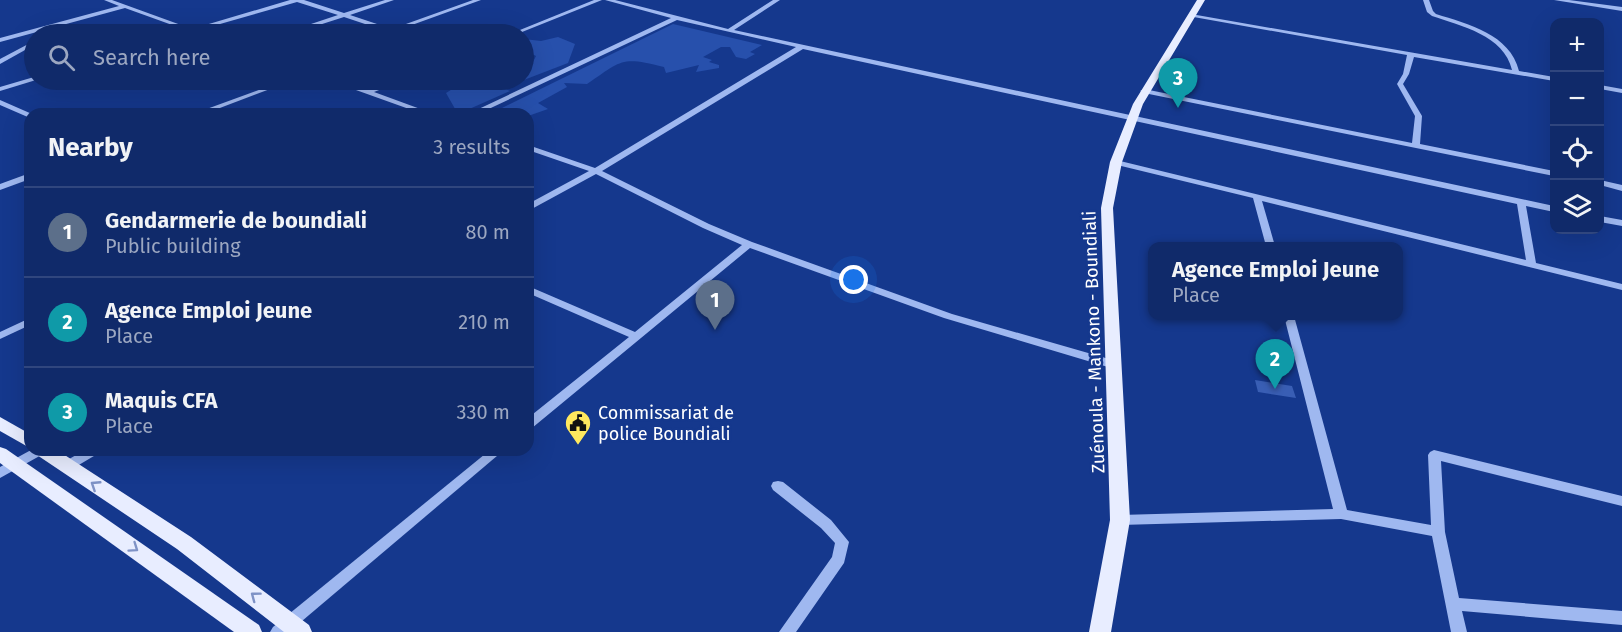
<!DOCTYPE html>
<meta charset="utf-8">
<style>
:root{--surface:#102a6a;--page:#1e3672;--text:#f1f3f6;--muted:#9ca7c1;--line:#30467e;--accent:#ffe85e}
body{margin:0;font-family:"Fira Sans",sans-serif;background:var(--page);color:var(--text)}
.controls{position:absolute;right:18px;top:18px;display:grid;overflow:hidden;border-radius:12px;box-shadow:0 6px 24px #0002}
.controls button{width:54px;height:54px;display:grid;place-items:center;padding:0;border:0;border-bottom:2px solid var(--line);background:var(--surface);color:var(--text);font:30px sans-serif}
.you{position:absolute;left:854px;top:280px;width:21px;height:21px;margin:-15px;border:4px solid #fff;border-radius:50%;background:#1a73e8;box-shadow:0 0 0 9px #1a73e833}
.badge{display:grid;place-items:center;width:39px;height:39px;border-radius:50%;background:var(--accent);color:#fff;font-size:20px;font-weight:700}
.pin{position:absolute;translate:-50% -50px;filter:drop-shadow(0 2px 3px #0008)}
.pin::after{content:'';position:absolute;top:32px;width:21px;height:18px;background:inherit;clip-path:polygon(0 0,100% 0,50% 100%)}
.popup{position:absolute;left:1148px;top:242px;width:255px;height:78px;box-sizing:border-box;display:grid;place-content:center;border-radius:12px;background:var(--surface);filter:drop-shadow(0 2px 4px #0005);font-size:20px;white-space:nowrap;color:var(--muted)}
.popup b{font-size:22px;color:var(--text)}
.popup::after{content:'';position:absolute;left:50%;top:100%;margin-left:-12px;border:12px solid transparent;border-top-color:var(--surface)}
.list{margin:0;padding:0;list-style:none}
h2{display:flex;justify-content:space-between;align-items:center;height:78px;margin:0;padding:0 24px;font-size:26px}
h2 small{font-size:20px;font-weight:400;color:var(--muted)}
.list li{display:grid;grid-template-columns:39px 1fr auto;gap:18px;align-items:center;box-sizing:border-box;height:90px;padding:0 24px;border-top:2px solid var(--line)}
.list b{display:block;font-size:22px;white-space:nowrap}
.list p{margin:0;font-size:20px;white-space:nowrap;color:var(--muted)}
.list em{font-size:20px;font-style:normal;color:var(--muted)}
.icon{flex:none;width:33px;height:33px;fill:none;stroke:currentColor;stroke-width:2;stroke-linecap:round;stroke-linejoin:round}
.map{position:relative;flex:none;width:1622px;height:632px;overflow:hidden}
.search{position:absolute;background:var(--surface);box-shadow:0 6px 24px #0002;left:24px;top:24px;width:510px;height:66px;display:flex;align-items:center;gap:15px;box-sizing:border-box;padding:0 21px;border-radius:33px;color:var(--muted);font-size:22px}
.panel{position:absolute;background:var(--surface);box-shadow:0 6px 24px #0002;left:24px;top:108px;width:510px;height:348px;border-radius:18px}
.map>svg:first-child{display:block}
.green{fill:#2750ac}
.building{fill:#395eb4}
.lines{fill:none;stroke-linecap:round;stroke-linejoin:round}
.minor{fill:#9fb8f0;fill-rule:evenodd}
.major{fill:#e8edff;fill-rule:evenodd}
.oneway{stroke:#7e92c6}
.labels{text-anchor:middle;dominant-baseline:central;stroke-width:5;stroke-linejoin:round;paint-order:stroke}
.street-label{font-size:18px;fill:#fff;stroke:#15388d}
.poi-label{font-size:18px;fill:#fff;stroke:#15388d;text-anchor:start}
</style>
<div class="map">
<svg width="1622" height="632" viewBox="0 0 1622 632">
<rect width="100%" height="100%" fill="#15388d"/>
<g class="green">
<path d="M673 24 762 45 750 52 755 54 746 59 736 57 730 47H721L703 57 712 60 709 62 719 65V68L696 72 699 65 666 73 664 67C621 56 622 60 587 84L564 83 567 87 538 103 548 109 528 116 498 110Z"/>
<polygon points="558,37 575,44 568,63 516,83 508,80 524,80 524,66 533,62 536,56 524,50 524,39 541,41"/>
<polygon points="459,80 485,80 510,91 458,114 446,93 462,83"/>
</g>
<polygon class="building" points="1255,380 1292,386 1296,398 1258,392"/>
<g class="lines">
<g class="minor">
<polygon points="104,0 112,0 192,29 290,0 304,0 344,13 385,0 394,0 350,15 392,29 473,0 481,0 387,34 380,34 386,31 344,17 291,34 283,34 284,33 338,15 297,2 185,34 177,34 186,30 125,8 0,42 0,38 119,6"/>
<polygon points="594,0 602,0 517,34 510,34"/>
<polygon points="605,0 615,0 728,29 773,0 780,0 734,30 1554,206 1554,212 1526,206 1536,263 1622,284 1622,290 1262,201 1275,246 1266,246 1253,198 1113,164 1112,162 1116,160 1526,260 1517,204 803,49 602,171 709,224 752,242 952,314 1116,361 1118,364 1116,367 1108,367 944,318 750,248 532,428 528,429 528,418 629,337 528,293 528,286 635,332 742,245 703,228 596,174 528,211 528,204 589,171 528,150 528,145 595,168 796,47 677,20 478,114 468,114 671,18"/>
<path d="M1423 0H1429L1433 11 1436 14C1468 24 1510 34 1519 71L1554 77V81L1414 57 1409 74 1403 84 1422 116 1420 144 1554 171V176L1144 93 1140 91 1144 89 1412 143 1415 116 1397 84 1403 74 1407 55 1188 16 1191 14 1512 70C1504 35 1461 26 1432 16L1427 12Z"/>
<polygon points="1554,0 1569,0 1622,7 1622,11"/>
<polygon points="34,41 34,45 0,64 0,59"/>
<polygon points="34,77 36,80 0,91 0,87"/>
<polygon points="286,80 294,80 204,114 193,114"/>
<path d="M328 80C341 79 352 88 365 89 376 91 390 80 403 80L402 81 374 92 434 114H423Z"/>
<polygon points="1600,85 1622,89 1622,93 1600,89"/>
<polygon points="0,100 32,114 30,114 30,118 0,105"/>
<polygon points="30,173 30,179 0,190 0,184"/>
<polygon points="1600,180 1622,185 1622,191 1600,185"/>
<polygon points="1600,216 1622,220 1622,226 1600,222"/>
<polygon points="1284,316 1294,316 1347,510 1431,525 1428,455 1430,452 1434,450 1622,496 1622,506 1441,461 1445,532 1459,598 1622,611 1622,625 1462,611 1467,632 1451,632 1432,536 1341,519 1120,525 1115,524 1113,520 1115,516 1120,515 1333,509"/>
<polygon points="30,318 30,325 0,339 0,332"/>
<polygon points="31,450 47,450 45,453 0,478 0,467"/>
<polygon points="85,450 101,450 99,453 72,469 67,471 62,469 61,466 62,463"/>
<polygon points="490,450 504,450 289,632 270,632 273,627"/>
<polygon points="778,481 783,482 831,520 849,542 844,563 796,632 779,632 832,557 835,543 821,528 773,490 771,486 773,482"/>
</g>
<g class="major">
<polygon points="1197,0 1205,0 1143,104 1122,162 1113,208 1130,520 1111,632 1089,632 1110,520 1101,208 1110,162 1133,104"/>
<polygon points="0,417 30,434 30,448 0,431"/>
<polygon points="0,447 6,449 259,625 262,632 234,632 0,463"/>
<polygon points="34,450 57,450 191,537 309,625 312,632 284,632 177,549 37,455"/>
</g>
</g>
<defs><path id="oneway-chevron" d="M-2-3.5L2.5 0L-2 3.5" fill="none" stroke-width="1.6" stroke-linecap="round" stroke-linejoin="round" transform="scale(1.5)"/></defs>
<g class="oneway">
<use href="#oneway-chevron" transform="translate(95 485) rotate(-147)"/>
<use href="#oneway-chevron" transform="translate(134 548) rotate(35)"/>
<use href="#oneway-chevron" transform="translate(255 596) rotate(-143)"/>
</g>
<defs>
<g id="civic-pin" transform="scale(1.35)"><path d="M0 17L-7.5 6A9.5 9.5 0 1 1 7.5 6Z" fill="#ffe85e" stroke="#15388d"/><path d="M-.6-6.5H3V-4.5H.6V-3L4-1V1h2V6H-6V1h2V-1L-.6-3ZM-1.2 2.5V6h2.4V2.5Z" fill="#111"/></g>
</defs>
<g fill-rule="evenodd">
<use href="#civic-pin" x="578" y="423"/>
</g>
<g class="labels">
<g class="street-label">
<text transform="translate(1094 342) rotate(-92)">Zuénoula - Mankono - Boundiali</text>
</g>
<g class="poi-label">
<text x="598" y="413">Commissariat de<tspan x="598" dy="21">police Boundiali</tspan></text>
</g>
</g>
</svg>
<div class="controls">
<button>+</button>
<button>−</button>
<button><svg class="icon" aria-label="locate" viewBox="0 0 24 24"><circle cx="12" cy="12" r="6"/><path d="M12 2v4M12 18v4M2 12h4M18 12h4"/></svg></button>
<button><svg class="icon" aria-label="layers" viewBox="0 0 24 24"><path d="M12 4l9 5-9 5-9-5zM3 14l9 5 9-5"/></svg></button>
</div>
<div class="you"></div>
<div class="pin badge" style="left:715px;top:330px;background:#5c6f8a">1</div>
<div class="pin badge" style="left:1275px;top:389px;background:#0f9aa8">2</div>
<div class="popup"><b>Agence Emploi Jeune</b>Place</div>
<div class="pin badge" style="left:1178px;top:108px;background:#0f9aa8">3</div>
<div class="search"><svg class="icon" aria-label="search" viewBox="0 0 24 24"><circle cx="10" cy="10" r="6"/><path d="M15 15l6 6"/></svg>Search here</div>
<section class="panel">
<h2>Nearby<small>3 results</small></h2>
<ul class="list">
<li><span class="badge" style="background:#5c6f8a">1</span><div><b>Gendarmerie de boundiali</b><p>Public building</p></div><em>80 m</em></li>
<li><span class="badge" style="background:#0f9aa8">2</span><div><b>Agence Emploi Jeune</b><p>Place</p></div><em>210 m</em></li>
<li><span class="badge" style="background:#0f9aa8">3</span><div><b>Maquis CFA</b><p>Place</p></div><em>330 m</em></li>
</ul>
</section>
</div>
